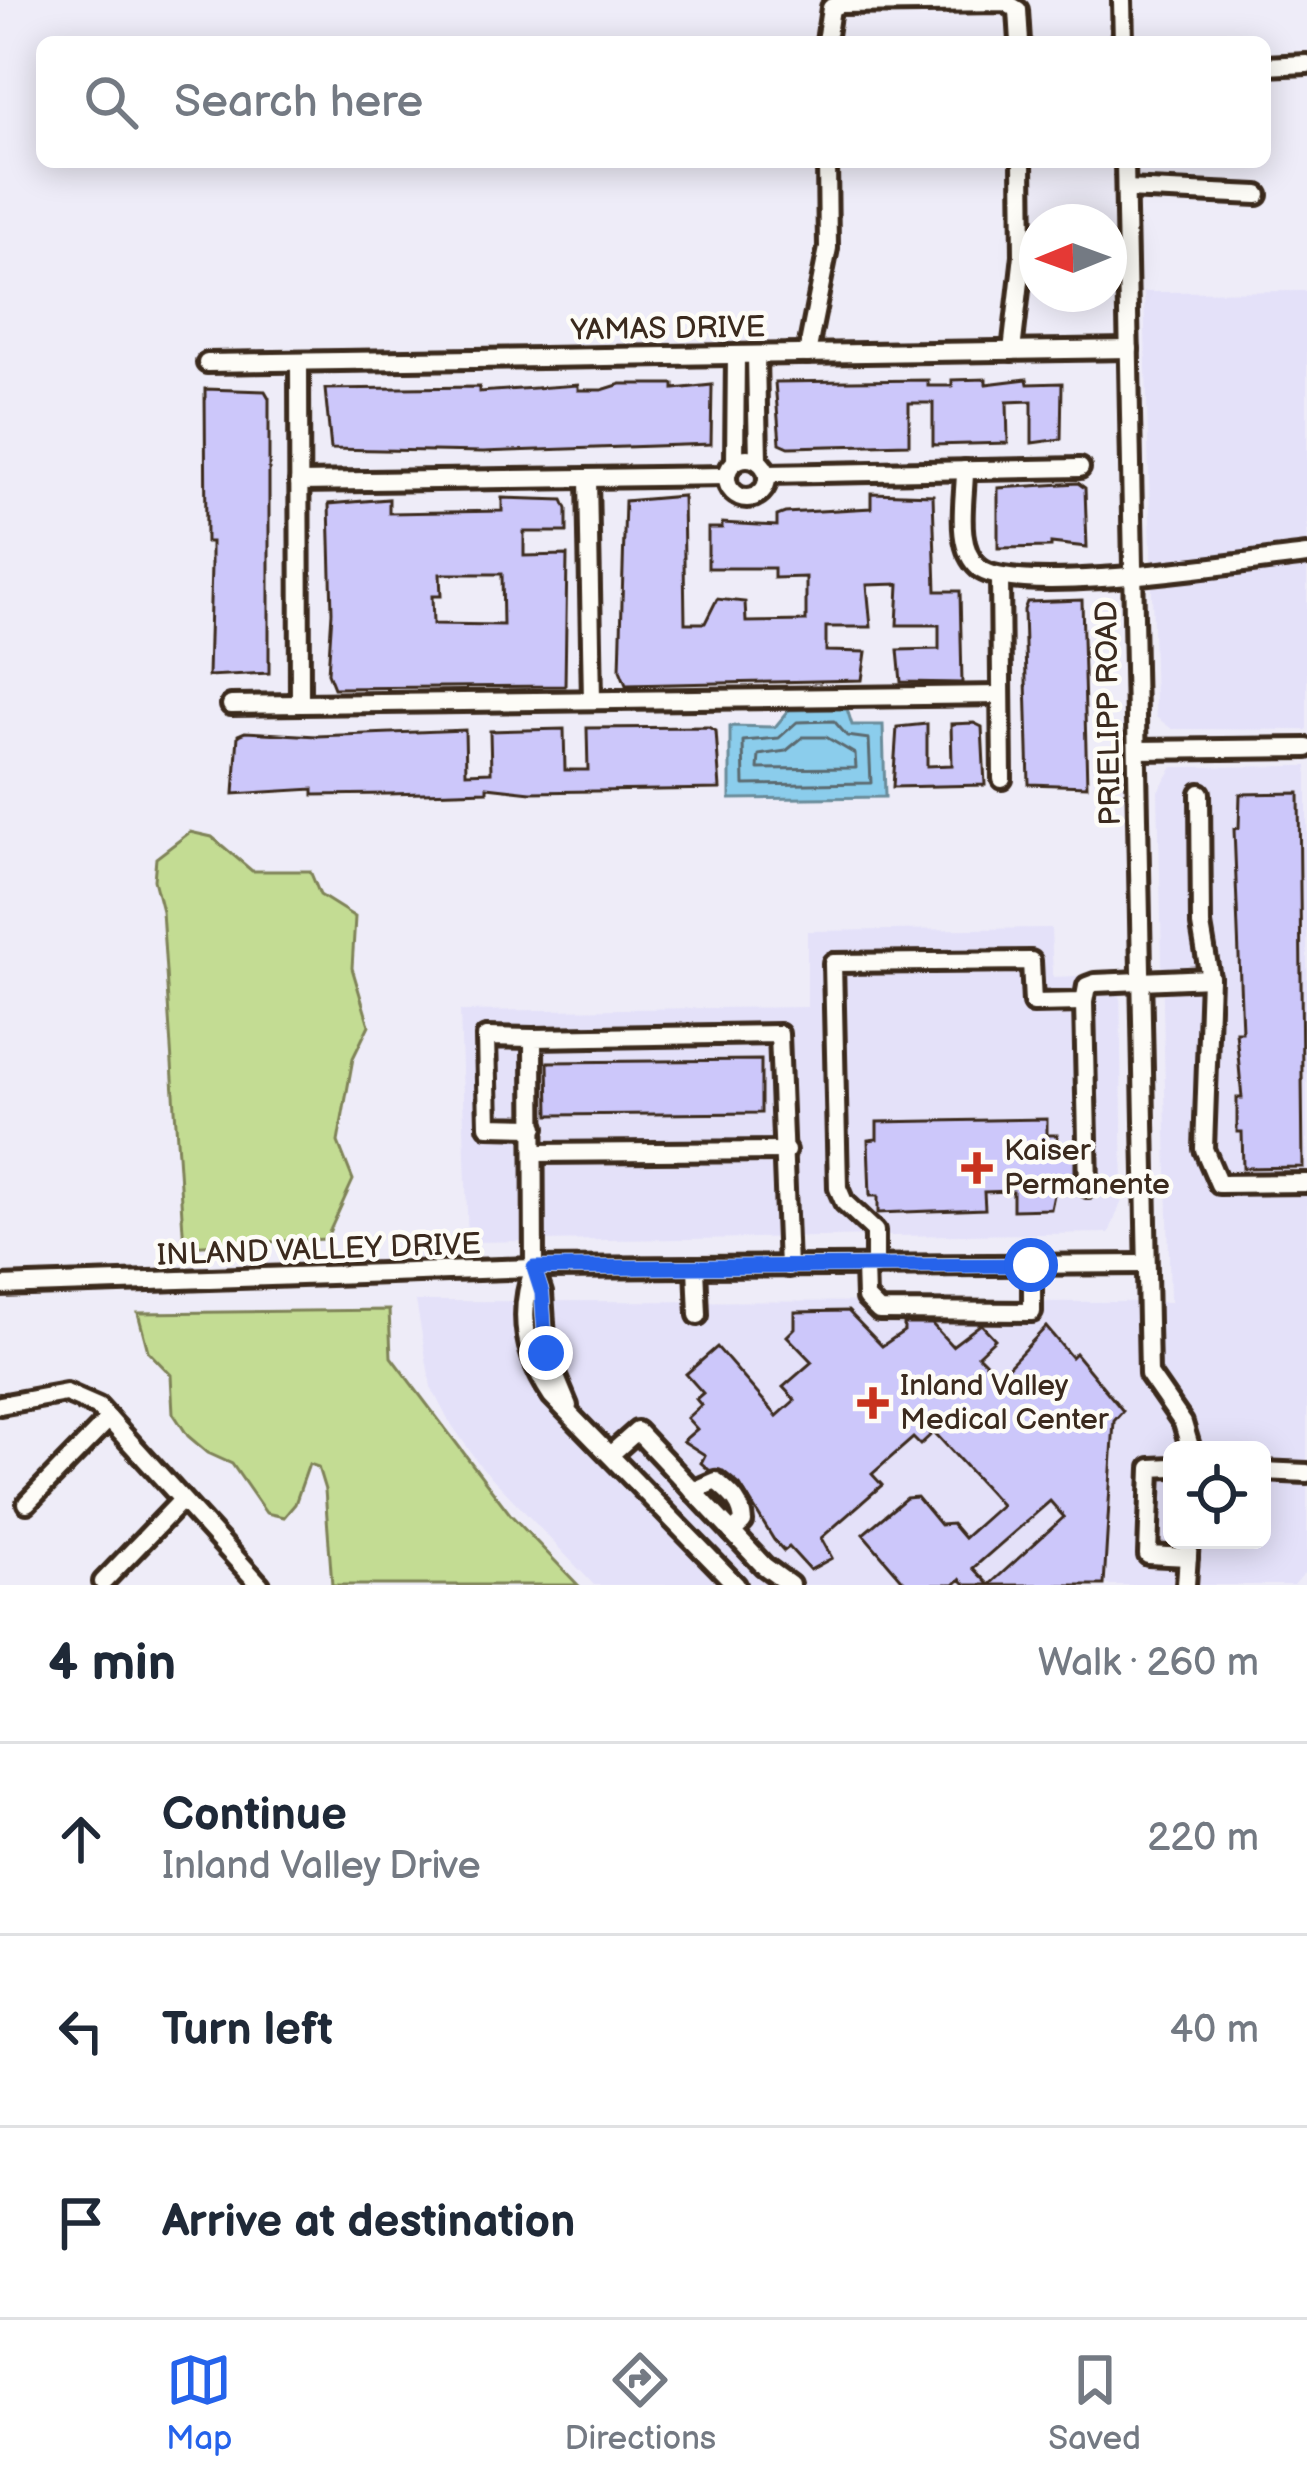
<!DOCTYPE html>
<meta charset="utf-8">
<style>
:root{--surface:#fff;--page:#f6f6f7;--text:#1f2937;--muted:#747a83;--line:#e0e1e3;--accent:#2563eb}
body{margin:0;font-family:"Balsamiq Sans",sans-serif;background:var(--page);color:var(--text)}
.controls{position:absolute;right:36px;bottom:36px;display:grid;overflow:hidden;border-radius:18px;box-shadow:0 6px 30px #0003}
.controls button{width:108px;height:108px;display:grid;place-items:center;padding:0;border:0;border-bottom:3px solid var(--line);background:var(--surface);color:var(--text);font:60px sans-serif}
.compass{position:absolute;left:1019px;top:204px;width:108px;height:108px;border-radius:50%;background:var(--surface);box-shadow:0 6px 30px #0003;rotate:269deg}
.stop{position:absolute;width:36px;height:36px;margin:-27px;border:9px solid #2563eb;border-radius:50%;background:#fff}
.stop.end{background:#2563eb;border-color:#fff;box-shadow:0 3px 12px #0008}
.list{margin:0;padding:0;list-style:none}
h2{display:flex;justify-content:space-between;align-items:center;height:156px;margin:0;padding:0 48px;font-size:51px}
h2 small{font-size:39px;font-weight:400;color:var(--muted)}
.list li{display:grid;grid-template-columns:78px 1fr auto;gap:36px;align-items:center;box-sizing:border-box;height:192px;padding:0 48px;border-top:3px solid var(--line)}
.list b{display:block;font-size:45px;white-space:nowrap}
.list p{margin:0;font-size:39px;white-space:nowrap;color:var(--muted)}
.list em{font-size:39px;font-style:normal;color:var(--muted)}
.icon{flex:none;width:66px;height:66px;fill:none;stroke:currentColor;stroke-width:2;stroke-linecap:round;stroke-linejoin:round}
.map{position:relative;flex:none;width:1307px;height:1585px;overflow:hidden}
.search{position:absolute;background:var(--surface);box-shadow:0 6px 30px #0003;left:36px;right:36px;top:36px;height:132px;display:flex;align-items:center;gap:30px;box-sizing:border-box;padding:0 42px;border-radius:18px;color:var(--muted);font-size:45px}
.sheet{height:732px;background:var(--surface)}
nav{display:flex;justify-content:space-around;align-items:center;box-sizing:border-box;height:168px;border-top:3px solid var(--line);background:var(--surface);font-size:33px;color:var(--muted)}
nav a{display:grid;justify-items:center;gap:6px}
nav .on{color:var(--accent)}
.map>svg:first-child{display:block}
.built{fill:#e4e1f9;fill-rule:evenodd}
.green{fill:#c3dc93;stroke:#7f8358;stroke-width:3}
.water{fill:#8bcdec;stroke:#6b8c9a;stroke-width:3}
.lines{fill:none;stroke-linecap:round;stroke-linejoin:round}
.shore{stroke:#5b6b70;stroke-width:3}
.building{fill:#ccc7fa;stroke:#3b2a1e;stroke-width:3;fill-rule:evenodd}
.minor-casing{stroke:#3b2a1e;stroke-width:26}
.minor{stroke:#fdfcf7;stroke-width:16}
.route{stroke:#2563eb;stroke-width:15}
.poi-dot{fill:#c8321e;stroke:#fdfcf7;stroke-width:4.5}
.labels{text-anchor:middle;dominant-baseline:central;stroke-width:9;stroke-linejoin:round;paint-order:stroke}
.street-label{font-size:30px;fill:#3b2a1e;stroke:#fdfcf7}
.poi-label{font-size:30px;fill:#3b2a1e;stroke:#fdfcf7;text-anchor:start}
</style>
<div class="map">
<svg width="1307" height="1585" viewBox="0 0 1307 1585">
<rect width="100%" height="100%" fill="#eeecf8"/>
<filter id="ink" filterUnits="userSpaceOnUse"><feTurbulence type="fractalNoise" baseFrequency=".00833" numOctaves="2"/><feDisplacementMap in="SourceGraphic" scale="24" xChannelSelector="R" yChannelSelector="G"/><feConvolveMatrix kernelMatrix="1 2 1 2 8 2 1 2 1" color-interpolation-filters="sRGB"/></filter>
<g filter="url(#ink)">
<g class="built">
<polygon points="1307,291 1307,730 1172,729 1156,717 1155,705 1144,292"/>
<path d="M1307 766V1570L1294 1585H594L479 1464 447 1418 431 1387 416 1301 1170 1302 1158 791 1173 767ZM1172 1450H1262V1540H1172Z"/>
<polygon points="1051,928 1053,977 1120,974 1123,1198 1109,1233 468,1242 460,1011 807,1007 807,931"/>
</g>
<g class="green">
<polygon points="190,832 212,837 252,871 310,871 320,895 355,917 352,968 369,1025 353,1058 338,1142 353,1180 326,1239 184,1246 162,911 154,880 156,858"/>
<polygon points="389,1310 391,1357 510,1514 578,1585 332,1585 325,1490 318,1467 309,1464 295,1504 284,1517 266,1513 232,1464 208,1453 188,1436 173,1413 171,1375 148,1351 138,1313"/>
</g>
<polygon class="water" points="847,709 852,725 883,725 885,797 730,799 730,726 775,727 789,710"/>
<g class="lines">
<g class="shore">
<polygon points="797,722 834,721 847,736 869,739 871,783 744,785 743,741 779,738"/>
<polygon points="803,737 826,737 855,754 856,768 758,769 759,755 786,751"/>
</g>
</g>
<g class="building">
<polygon points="986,379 986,384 1027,379 1028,384 1062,383 1061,439 1032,443 1032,401 1007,402 1008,443 933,445 933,403 909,403 909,444 789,447 780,443 775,382 928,380 928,386 952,386 952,380"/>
<polygon points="621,384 674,384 674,389 712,385 711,444 483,452 331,449 325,389 479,387 479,392 578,385 578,390 602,390"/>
<polygon points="205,389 265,391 269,398 269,673 208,676 211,565 211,542 206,542"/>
<polygon points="1078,483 1085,488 1087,547 1051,543 1051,547 998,548 998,488"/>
<polygon points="871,493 933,495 936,591 960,591 962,683 901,682 898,650 939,649 939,625 897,625 899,584 867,585 871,627 826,627 826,651 866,652 862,680 626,685 620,670 625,501 683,496 685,623 705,623 717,599 745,602 746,622 806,621 806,577 774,578 774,568 708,568 708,528 722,528 722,523 777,526 777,516 785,513 871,508"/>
<path d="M502 498 563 500 567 509V532H524V556L567 555 565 686 334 688 328 673 332 612 329 504 389 499V513L502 511ZM440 574H502L503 625 433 624 432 596H441Z"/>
<polygon points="1082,600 1087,786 1029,784 1024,610 1027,602"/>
<polygon points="974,723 982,727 985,785 893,787 897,727 927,724 927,766 952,765 951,724"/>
<polygon points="708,727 716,731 720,789 531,792 487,787 487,791 390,794 313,795 313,789 234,794 238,735 245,732 317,736 465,730 466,773 491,772 490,731 564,729 565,770 588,770 587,728"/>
<polygon points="1299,793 1303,1167 1243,1168 1242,1132 1237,1132 1237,1098 1242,1098 1236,1032 1242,1032 1234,829 1239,828 1240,794"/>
<polygon points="761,1060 761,1113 549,1115 548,1062"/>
<polygon points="1047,1119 1047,1135 1057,1135 1058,1153 1075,1153 1075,1179 1057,1180 1051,1209 1013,1210 1013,1191 984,1192 985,1209 878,1213 878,1196 870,1196 868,1140 877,1139 877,1122"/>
<path d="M848 1311 882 1346 904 1331V1324H932L952 1346 981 1324 995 1339 978 1355 999 1376 1046 1327 1071 1357 1075 1353 1123 1411 1114 1421 1104 1585H966L960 1579 954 1585H907L863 1534 906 1498 917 1497 940 1525 952 1524 964 1538 1001 1505 934 1432 920 1445 913 1438 872 1474 882 1485 821 1538 832 1558 810 1570 789 1547 784 1551 774 1540 740 1485 723 1471 709 1470 701 1463 705 1455 683 1441 697 1429 687 1418 701 1405 696 1399 703 1393 686 1374 717 1347 777 1416 795 1400 783 1387 812 1362 787 1336 795 1328V1312ZM1050 1501 1064 1517 989 1585 973 1568Z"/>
</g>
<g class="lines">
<g class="minor-casing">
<g id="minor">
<polyline points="1122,0 1123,42"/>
<polyline points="826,42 831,8 840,4 1005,2 1018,10 1020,42"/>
<polyline points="1265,66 1307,64"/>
<polyline points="1125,162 1149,1374 1183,1423 1191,1450"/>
<polyline points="1126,189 1258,195"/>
<polyline points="1012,351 1023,255 1022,162"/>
<polyline points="807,354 828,248 827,162"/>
<polyline points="756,355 758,461"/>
<polyline points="299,362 300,704"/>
<polyline points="207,363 1129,349"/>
<circle cx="747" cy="478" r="20"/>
<polyline points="735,462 736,355"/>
<path d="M965 470C965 499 954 547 979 568 1015 599 1251 561 1307 555"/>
<polyline points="767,474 1080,468"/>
<polyline points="588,478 592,700"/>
<polyline points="299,482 727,476"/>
<polyline points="1000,578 1002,779"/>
<polyline points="231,705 1001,695"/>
<polyline points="1137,750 1307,748"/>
<polyline points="1200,793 1201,925 1210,978 1204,1149 1219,1184 1307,1183"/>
<polyline points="1084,1002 1088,1187"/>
<polyline points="533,1038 486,1037 488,1126 535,1127"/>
<polyline points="535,1153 786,1151"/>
<polyline points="865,1266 866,1298 879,1311 1032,1312 1032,1265"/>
<polyline points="875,1266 875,1231 844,1202 838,1188 833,963 1031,961 1033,1003 1084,1002 1087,986 1095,983 1210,978"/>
<polyline points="696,1267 698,1315"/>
<polyline points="534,1269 542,1293 546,1353 568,1406"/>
<polyline points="0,1286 534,1268 1145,1264"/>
<polyline points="0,1405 66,1393 98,1407 260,1585"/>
<polyline points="611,1454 637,1431 764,1566 790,1585"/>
<polyline points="1172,1467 1151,1468 1148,1555 1188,1557"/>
<polyline points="1262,1471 1307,1473"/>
<path d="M693 1491 716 1481C731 1494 742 1502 743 1522L732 1532"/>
<polyline points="27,1503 109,1419"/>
<polyline points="103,1582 182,1500"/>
<path d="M736 1585 552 1396C525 1356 517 1314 534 1268L533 1038 779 1034 788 1267"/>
<polyline points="1186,1585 1189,1540"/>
</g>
</g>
<use href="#minor" class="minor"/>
</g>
</g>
<g class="lines" filter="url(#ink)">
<polyline class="route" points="546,1353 542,1293 534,1268 1031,1265"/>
</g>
<g class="poi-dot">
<path d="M971 1150h12v12h12v12h-12v12h-12v-12h-12v-12h12z"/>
<path d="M867 1385h12v12h12v12h-12v12h-12v-12h-12v-12h12z"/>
</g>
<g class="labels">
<g class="street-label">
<text transform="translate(668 329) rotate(-1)">YAMAS DRIVE</text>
<text transform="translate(1109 713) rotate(-91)">PRIELIPP ROAD</text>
<text transform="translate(319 1250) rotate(-2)">INLAND VALLEY DRIVE</text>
</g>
<g class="poi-label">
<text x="1004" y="1151">Kaiser<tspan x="1004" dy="34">Permanente</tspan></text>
<text x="900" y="1386">Inland Valley<tspan x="900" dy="34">Medical Center</tspan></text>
</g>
</g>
</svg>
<div class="controls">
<button><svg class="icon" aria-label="locate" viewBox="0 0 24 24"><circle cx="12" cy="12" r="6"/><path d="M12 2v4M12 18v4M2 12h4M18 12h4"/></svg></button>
</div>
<svg class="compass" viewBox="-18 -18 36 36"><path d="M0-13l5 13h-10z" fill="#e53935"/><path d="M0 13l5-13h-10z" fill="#747a83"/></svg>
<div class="stop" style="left:1031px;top:1265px"></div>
<div class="stop end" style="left:546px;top:1353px"></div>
<div class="search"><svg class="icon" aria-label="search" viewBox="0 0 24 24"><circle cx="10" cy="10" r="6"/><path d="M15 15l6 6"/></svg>Search here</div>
</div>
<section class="sheet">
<h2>4 min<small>Walk · 260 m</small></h2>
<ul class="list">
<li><svg class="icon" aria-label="ahead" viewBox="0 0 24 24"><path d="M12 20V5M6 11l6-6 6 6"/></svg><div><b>Continue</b><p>Inland Valley Drive</p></div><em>220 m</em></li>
<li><svg class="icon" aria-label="left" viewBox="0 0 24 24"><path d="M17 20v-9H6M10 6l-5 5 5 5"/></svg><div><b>Turn left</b></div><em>40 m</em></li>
<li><svg class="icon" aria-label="arrive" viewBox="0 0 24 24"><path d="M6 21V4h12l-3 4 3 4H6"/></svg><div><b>Arrive at destination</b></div></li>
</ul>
</section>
<nav>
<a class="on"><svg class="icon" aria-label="map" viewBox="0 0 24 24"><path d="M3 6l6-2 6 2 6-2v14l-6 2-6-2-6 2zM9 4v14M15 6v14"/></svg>Map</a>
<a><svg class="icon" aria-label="directions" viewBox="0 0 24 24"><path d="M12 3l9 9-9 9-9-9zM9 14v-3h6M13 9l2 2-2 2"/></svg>Directions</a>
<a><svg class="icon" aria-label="saved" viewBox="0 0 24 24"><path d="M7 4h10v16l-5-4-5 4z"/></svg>Saved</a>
</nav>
